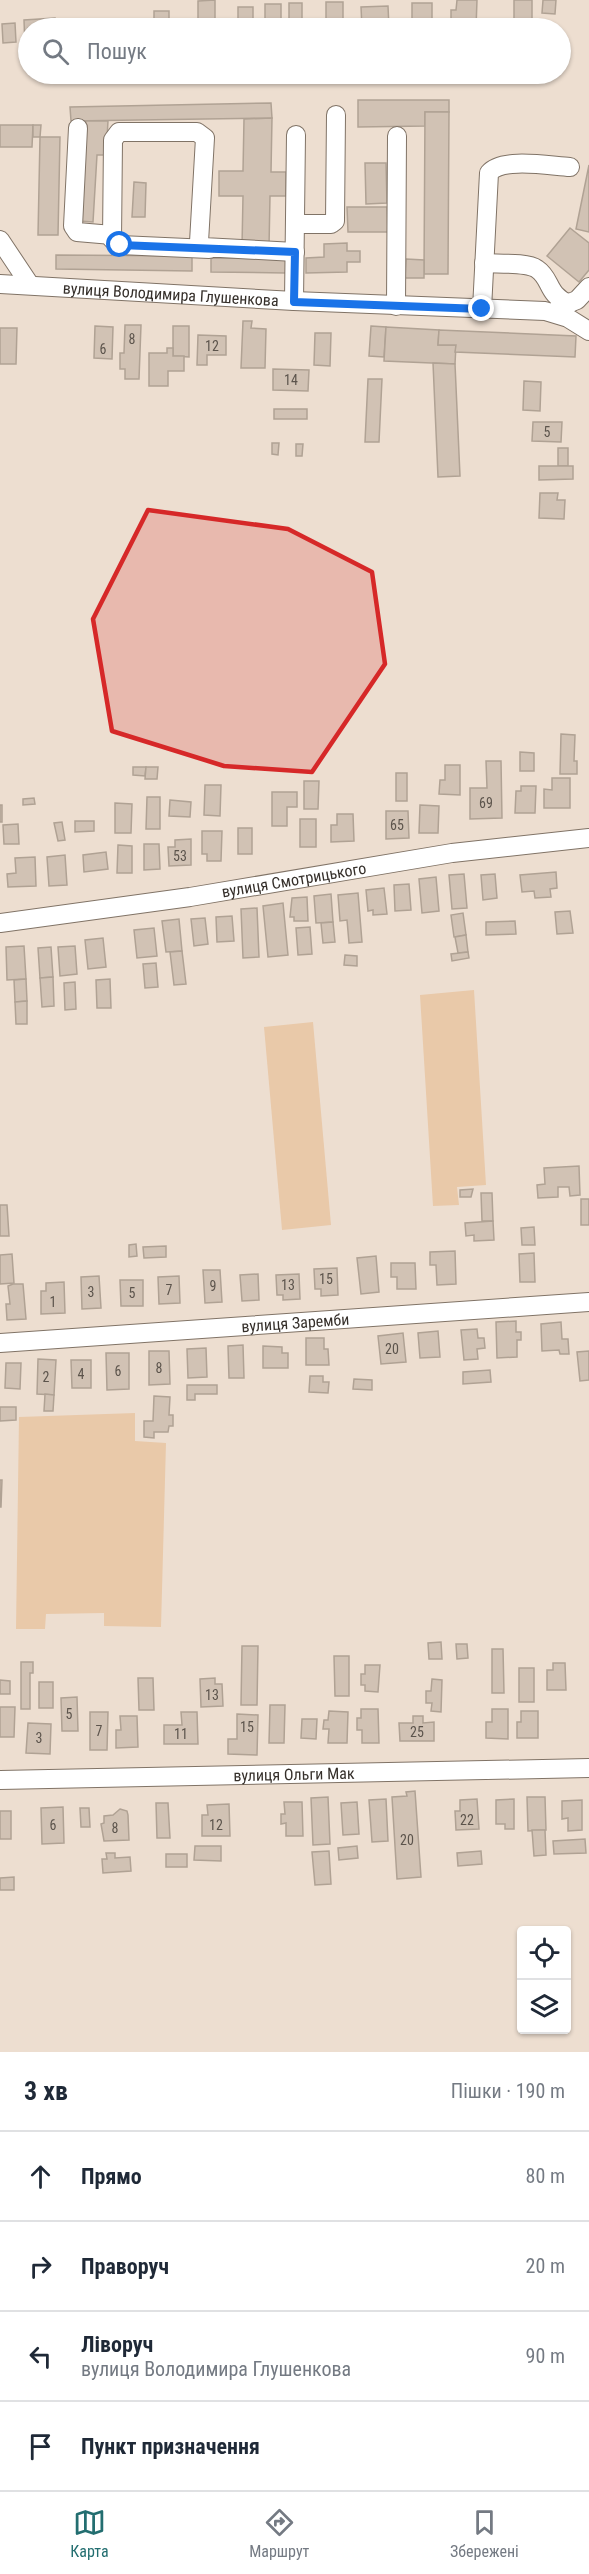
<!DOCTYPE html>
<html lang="uk">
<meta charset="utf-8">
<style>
:root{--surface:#fff;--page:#f6f6f7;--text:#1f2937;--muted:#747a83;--line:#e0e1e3;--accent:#236e70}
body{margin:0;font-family:"Roboto Condensed",sans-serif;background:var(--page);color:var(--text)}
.controls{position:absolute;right:18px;bottom:18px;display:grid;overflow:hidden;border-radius:6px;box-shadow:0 2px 4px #0004}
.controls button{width:54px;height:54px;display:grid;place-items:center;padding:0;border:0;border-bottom:2px solid var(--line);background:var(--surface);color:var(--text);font:30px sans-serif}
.stop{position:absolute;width:18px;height:18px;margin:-14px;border:4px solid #1a73e8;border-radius:50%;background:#fff}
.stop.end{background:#1a73e8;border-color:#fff;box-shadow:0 2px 6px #0008}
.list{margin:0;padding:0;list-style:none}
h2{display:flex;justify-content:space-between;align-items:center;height:78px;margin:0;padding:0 24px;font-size:26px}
h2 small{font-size:20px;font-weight:400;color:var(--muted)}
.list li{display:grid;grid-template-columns:39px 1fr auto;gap:18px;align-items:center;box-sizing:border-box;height:90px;padding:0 24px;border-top:2px solid var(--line)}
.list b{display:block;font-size:22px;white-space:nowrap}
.list p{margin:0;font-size:20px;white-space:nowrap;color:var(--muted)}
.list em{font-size:20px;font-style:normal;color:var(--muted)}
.icon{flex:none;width:33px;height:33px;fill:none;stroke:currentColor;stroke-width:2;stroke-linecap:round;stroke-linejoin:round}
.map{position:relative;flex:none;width:589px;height:2052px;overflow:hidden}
.search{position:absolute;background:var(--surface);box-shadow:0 2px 4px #0004;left:18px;right:18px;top:18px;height:66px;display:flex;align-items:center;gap:15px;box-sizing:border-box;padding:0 21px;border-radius:33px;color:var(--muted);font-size:22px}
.sheet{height:438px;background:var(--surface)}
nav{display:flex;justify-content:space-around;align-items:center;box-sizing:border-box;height:84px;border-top:2px solid var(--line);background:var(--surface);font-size:16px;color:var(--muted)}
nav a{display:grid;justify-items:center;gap:3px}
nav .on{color:var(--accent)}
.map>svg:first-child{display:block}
.green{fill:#e9c9a9}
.building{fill:#d1c2b4;stroke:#b0a294;stroke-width:1.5}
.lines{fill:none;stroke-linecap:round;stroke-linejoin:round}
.minor-casing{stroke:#807366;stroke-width:20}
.minor{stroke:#fff;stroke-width:18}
.route{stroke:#1a73e8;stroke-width:8}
.marked{fill:#d62828;fill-opacity:0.2;stroke:#d62828;stroke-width:4.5;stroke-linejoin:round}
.labels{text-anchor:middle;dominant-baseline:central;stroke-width:6;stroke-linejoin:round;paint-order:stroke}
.number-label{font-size:14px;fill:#5c544c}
.street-label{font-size:16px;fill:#352f2a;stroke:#edded0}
</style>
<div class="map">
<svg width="589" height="2052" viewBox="0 0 589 2052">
<rect width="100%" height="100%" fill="#edded0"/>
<g class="green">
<polygon points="474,990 486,1185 457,1187 459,1205 433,1206 420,995"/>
<polygon points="313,1022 331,1225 282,1230 264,1027"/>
<polygon points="135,1413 135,1441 166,1443 161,1627 104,1626 104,1613 46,1614 45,1629 16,1629 19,1417"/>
</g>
<g class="building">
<polygon points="215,0 215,28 198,28 198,1"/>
<polygon points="457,0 477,0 476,28 457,28 457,21 451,21 451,10 456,10"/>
<rect x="514" y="0" width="18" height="28"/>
<polygon points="543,0 556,0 555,14 542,13"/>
<polygon points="326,2 343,2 343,27 326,28"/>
<polygon points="289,3 302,3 302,28 289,27"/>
<polygon points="412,3 432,3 432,28 412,27"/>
<rect x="265" y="4" width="16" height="24"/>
<polygon points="388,6 389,28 362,28 361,7"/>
<rect x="238" y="7" width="15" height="21"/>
<polygon points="154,11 169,11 169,28 150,28 150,22 154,22"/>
<polygon points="55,18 55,28 28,28 28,46 25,46 24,20"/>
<polygon points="115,21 115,28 89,28 89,22"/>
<polygon points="15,23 16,42 3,43 2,24"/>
<rect x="436" y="23" width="10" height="5"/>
<polygon points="536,23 554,24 553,28 536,28"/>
<rect x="302" y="25" width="11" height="3"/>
<rect x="105" y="74" width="8" height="5"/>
<polygon points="358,100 449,100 449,112 425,112 425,126 358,127"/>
<polygon points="271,103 272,118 71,121 70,107"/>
<polygon points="425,112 449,112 448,274 424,274"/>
<polygon points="272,118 271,172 286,172 286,196 270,196 269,247 242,246 243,196 219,196 219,171 243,171 244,119"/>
<polygon points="86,121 108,121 106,155 97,155 93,222 79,221"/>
<polygon points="0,125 33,125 32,147 0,147"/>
<polygon points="33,125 41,125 40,137 33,137"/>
<polygon points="40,137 60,137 58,235 38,235"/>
<polygon points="365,163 386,163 387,203 366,204"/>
<polygon points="589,165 589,232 576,229"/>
<polygon points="134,182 146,183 145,217 132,217"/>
<polygon points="347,207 387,207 388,232 348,232"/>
<polygon points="570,228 589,243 589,270 579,282 547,256"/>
<polygon points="347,243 347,251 360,251 360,262 347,262 347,272 306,273 306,258 324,257 324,244"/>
<polygon points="56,255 192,256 192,271 56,269"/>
<polygon points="211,258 286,259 286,273 211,272"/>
<polygon points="406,259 424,260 424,278 405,278"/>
<polygon points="243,321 252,321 251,328 266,329 265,368 241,368"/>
<polygon points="125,325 141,325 139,379 125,379 125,369 120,369 120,353 124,353"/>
<polygon points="95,326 113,327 112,359 94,358"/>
<polygon points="173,326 189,326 189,357 173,356"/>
<polygon points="371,326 386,327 384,357 369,356"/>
<polygon points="386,327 439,330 438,345 456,345 455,364 384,361"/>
<polygon points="0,328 17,328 16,364 0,364"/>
<polygon points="439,330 576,336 575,357 455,352 456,345 438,345"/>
<polygon points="315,333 331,333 330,366 314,365"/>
<polygon points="198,335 226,336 226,355 207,355 207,365 197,365"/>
<polygon points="167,348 173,348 173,356 184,356 184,371 168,371 168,386 149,386 149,353 167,353"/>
<polygon points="433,363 455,364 460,476 438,477"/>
<polygon points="273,369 309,370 308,391 273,390"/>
<polygon points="368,379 382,379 379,442 365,442"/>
<polygon points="524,381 541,382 540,411 523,410"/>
<rect x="274" y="409" width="33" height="10"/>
<polygon points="533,422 562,422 561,442 532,441"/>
<polygon points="272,443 279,443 278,455 272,454"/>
<polygon points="296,444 303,444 302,456 296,456"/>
<rect x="558" y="448" width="10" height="18"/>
<polygon points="539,466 573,466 573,479 539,480"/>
<polygon points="540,493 558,493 557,500 565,500 564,519 539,518"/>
<polygon points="561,734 575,735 574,761 577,761 577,774 560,774"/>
<polygon points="520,752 534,753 534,771 520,771"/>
<polygon points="486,761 501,761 502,818 470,819 470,788 487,788"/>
<polygon points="445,765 460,765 460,795 439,794 440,780 445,780"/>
<polygon points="133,767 146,767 145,776 133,775"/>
<polygon points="146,767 158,767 157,779 145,779"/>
<rect x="396" y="773" width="11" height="28"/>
<polygon points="552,778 570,778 570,808 544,808 544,789 552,790"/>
<polygon points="304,781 319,781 318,809 304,809"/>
<polygon points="205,785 221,785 220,816 204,815"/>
<polygon points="521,786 536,786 535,813 515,813 516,791 521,791"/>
<polygon points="272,792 297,792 297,807 287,807 287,826 272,826"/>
<polygon points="147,797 160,797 160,829 146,829"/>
<polygon points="34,798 35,804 23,805 23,799"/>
<polygon points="170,800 191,802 190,817 169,816"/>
<polygon points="115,803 132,804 131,833 115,833"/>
<rect x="0" y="805" width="2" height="17"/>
<polygon points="420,805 439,806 438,833 419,833"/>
<polygon points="386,811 408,811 409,838 386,839"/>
<polygon points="337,814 353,814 354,841 331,842 331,825 337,825"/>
<rect x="300" y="819" width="16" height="28"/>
<polygon points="75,821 94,821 94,831 75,832"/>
<polygon points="62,822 65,840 58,841 54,823"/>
<polygon points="18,824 19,844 4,844 3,825"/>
<rect x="238" y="828" width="14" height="26"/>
<polygon points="202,831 222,831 221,861 207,861 207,854 202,854"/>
<polygon points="191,839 191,865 169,866 168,847 175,847 175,840"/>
<polygon points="144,844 159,844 160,869 144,870"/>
<polygon points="118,845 132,846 132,873 117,873"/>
<polygon points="106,852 108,869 84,872 83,855"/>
<polygon points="65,855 67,885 49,886 47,857"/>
<polygon points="35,857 36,886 8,887 7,874 16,873 15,858"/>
<polygon points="556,872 557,888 550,889 551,897 535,898 534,891 522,892 520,875"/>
<polygon points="464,874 467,908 452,909 449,875"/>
<polygon points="495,874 497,898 483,900 481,875"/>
<polygon points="436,877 439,911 422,913 419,879"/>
<polygon points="409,884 411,910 395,911 394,885"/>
<polygon points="384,888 387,914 373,915 373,910 368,911 366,890"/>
<polygon points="358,893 362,942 349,943 347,920 340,921 338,895"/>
<polygon points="331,894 333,922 316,923 314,896"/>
<polygon points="307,897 308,921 294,921 294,917 290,917 292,898"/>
<polygon points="283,903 288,955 268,957 263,906"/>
<polygon points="257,908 259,957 243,958 241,909"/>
<polygon points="570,911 573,933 557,934 555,912"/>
<polygon points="463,913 466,935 454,937 451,915"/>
<polygon points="232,916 234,941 217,942 216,917"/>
<polygon points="205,918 208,944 194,946 191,919"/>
<polygon points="179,919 182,951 166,952 162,921"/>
<polygon points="515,921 516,934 486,935 486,922"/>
<polygon points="333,922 335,942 323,943 321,923"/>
<polygon points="310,927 312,954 298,955 296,928"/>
<polygon points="154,928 157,956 137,958 134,930"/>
<polygon points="466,935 468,952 458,953 455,937"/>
<polygon points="103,938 106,967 88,969 85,940"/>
<polygon points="24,946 26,979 7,980 6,947"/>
<polygon points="75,946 77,974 60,976 58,947"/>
<polygon points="51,947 53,977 40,978 38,948"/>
<polygon points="182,951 186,984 174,985 170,952"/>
<polygon points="468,952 469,958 452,961 451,954"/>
<polygon points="345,955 357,956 357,966 344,965"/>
<polygon points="156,963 158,987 145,988 143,964"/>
<polygon points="53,977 54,1006 42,1007 40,978"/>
<polygon points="26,979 27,1001 15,1002 14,980"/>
<polygon points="110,979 111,1008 97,1008 96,980"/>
<polygon points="75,982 76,1009 65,1010 64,983"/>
<polygon points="27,1001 27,1024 16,1024 15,1002"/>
<polygon points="579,1166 580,1195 570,1196 569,1187 558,1187 558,1197 538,1198 537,1185 545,1184 544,1168"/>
<polygon points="473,1189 471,1197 460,1197 460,1190"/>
<polygon points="481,1193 492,1193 493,1221 482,1221"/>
<rect x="581" y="1199" width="8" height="26"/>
<polygon points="0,1205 7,1205 9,1236 0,1236"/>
<polygon points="493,1221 494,1240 474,1241 474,1235 466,1236 465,1223"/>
<polygon points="534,1227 535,1245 522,1245 521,1228"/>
<polygon points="136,1244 137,1256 129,1257 129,1245"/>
<polygon points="166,1246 166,1257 144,1258 143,1247"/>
<polygon points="455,1251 456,1284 437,1285 436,1265 430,1265 430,1252"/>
<polygon points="534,1253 535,1282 520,1282 519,1254"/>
<polygon points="12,1254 14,1283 0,1284 0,1255"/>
<polygon points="376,1256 379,1292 361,1294 357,1258"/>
<polygon points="391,1263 415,1263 416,1289 397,1289 397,1277 391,1277"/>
<polygon points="337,1268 338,1295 321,1296 321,1289 315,1289 314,1269"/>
<polygon points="203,1270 220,1270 222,1302 205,1303"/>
<polygon points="258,1274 259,1300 242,1301 240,1275"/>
<polygon points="299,1274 300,1299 283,1300 283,1295 277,1295 276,1275"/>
<polygon points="99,1276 101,1308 82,1309 81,1277"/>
<polygon points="179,1276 180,1303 159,1304 158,1277"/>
<polygon points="120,1280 143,1280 143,1306 121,1306"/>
<polygon points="64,1282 65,1313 41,1314 41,1291 46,1291 46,1283"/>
<polygon points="13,1284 23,1284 26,1319 7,1320 6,1304 10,1304 8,1286"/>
<polygon points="516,1321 516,1332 521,1332 521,1340 517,1340 517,1357 497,1358 496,1322"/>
<polygon points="561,1322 562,1339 568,1339 569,1354 560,1354 559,1350 542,1351 541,1324"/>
<polygon points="477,1329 478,1338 484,1338 485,1348 477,1349 478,1359 464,1360 461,1330"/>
<polygon points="438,1331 440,1357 420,1358 418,1333"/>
<polygon points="403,1333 406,1362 381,1364 378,1336"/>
<polygon points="306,1338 324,1338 324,1349 328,1349 329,1365 306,1365"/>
<polygon points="243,1345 244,1378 229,1378 228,1346"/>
<polygon points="263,1346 282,1347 282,1353 288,1353 288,1368 263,1368"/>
<polygon points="206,1348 207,1377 188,1378 187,1349"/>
<polygon points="149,1351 169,1351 170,1384 149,1385"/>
<polygon points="589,1351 589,1380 580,1381 577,1352"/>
<polygon points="106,1353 129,1353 129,1389 107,1390"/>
<polygon points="38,1359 56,1360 54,1395 37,1394"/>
<polygon points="71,1360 91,1360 91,1388 72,1388"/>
<polygon points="6,1363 21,1363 20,1389 5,1388"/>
<polygon points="490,1370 491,1382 463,1384 463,1372"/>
<polygon points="310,1376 323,1376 323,1382 329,1382 328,1393 309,1392"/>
<polygon points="354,1379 372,1380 372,1390 353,1389"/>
<polygon points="187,1385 217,1385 217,1394 195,1394 195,1400 187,1400"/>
<polygon points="45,1394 54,1395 53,1411 44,1411"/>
<polygon points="154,1396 170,1397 169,1415 173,1415 173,1426 169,1426 168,1432 154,1432 154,1438 144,1437 144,1421 153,1421"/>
<polygon points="0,1407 16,1407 16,1420 0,1421"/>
<polygon points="0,1480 2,1480 1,1507 0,1507"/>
<polygon points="441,1642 442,1659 429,1659 428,1643"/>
<polygon points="456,1644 467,1644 468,1658 457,1659"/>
<polygon points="242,1646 258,1646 257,1705 241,1705"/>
<polygon points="492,1649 503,1649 504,1693 492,1693"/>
<polygon points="334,1656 349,1656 349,1696 335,1696"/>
<polygon points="21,1662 33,1662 33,1673 30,1673 30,1709 21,1709"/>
<polygon points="553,1663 565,1663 566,1690 547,1690 547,1670 553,1670"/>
<polygon points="365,1665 380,1665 378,1692 365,1691 365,1685 361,1685 361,1674 365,1674"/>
<rect x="519" y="1668" width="15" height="34"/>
<polygon points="138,1678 153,1678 154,1710 139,1710"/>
<polygon points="215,1678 215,1684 222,1684 223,1706 201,1707 200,1679"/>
<polygon points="432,1679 442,1680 441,1712 431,1711 432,1703 426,1703 426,1691 431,1691"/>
<polygon points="0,1680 10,1681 10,1694 0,1694"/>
<rect x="39" y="1682" width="14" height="26"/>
<polygon points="77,1697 78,1731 62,1731 61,1698"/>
<polygon points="270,1705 285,1705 284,1743 269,1743"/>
<polygon points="0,1707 15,1707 14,1737 0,1737"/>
<polygon points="361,1709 378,1709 379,1743 362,1743 362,1730 357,1730 357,1718 361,1718"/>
<polygon points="492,1709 508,1709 508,1739 486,1738 486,1722 492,1722"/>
<polygon points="329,1711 348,1712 347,1743 328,1743 329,1729 323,1729 324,1720 328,1720"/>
<polygon points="521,1711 538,1711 538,1738 517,1738 517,1722 521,1722"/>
<polygon points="90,1712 108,1712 107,1750 90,1750"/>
<polygon points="181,1712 197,1712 198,1744 164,1744 164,1725 182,1725"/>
<polygon points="237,1714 258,1715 257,1755 228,1754 228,1739 237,1739"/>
<polygon points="120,1716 137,1716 138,1747 116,1748 116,1730 121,1730"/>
<polygon points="413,1716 423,1716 423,1723 434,1722 434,1741 400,1741 399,1723 413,1723"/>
<polygon points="302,1719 317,1719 316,1739 301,1738"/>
<polygon points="28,1723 51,1724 50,1754 26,1753"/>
<polygon points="415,1791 421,1877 397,1879 392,1797 407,1796 406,1792"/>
<polygon points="328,1797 330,1844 313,1845 311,1798"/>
<polygon points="527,1797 545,1797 546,1830 528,1831"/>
<polygon points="386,1799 388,1841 372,1842 369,1800"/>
<polygon points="477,1799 479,1829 456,1830 455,1811 460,1811 460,1800"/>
<polygon points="514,1799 514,1829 505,1829 505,1824 496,1824 496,1800"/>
<polygon points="582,1800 582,1830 568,1831 568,1818 562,1819 562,1801"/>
<polygon points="284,1802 302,1802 303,1836 286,1836 286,1823 281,1824 281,1814 285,1814"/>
<polygon points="357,1802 359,1834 343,1835 341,1803"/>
<polygon points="156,1803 168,1803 170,1838 157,1838"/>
<polygon points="229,1804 230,1836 202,1836 202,1815 208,1815 207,1805"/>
<polygon points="63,1807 64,1843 42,1844 41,1808"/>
<polygon points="80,1808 89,1808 90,1827 81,1827"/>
<polygon points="120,1809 127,1811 128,1815 129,1840 104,1841 101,1824 104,1823 104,1816 113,1815"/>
<rect x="0" y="1811" width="11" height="28"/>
<polygon points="532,1830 545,1830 546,1855 534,1856"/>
<polygon points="585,1839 586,1853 554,1854 553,1841"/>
<polygon points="195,1846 221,1846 221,1861 194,1860"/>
<polygon points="357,1846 358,1858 339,1860 338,1848"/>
<polygon points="329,1851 331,1884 315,1885 312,1852"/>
<polygon points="481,1851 482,1864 458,1866 457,1853"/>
<polygon points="106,1853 115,1853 115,1858 130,1857 131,1871 103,1873 102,1859 107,1859"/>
<rect x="166" y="1854" width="21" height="13"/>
<polygon points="14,1877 14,1890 0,1890 0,1878"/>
</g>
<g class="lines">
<g class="minor-casing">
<g id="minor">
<polyline points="78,128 73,226 77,232 112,235"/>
<polyline points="296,224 331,224 335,221 336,115"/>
<polyline points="0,240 30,285"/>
<polyline points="209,249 120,245 112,239 113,140 119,132 197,132 205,138 199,242 203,247 295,252"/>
<path d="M484 263C497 264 527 262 537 269 552 279 546 294 569 304"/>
<path id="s1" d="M0 284 294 301 545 311 568 318 589 331"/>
<polyline points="294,301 296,135"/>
<polyline points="396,306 397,136"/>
<polyline points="559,307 577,300 589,287"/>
<path d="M482 309 489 173C502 157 550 166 570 167"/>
<path id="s2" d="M0 923 190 897 452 853 589 838"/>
<path id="s3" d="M0 1343 589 1302"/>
<path id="s4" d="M0 1780 589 1768"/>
</g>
</g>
<use href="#minor" class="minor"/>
</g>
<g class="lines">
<polyline class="route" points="120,245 295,252 294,302 482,309"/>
</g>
<path class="marked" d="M148 510 288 529 372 572 385 664 312 772 224 766 112 731 93 619Z"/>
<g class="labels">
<g class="number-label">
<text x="132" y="339">8</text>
<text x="212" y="346">12</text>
<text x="103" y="349">6</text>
<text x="291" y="380">14</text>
<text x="547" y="432">5</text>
<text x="486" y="803">69</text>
<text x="397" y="825">65</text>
<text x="180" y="856">53</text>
<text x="326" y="1279">15</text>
<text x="288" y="1285">13</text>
<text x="213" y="1286">9</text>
<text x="169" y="1290">7</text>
<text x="91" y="1292">3</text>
<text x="132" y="1293">5</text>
<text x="53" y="1302">1</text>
<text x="392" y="1349">20</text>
<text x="159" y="1368">8</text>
<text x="118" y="1371">6</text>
<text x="81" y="1374">4</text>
<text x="46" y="1377">2</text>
<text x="212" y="1695">13</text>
<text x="69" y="1714">5</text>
<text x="247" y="1727">15</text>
<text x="99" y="1731">7</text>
<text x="417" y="1732">25</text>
<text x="181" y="1734">11</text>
<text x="39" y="1738">3</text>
<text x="467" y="1820">22</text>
<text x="53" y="1825">6</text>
<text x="216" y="1825">12</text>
<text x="115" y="1828">8</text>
<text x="407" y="1840">20</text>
</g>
<g class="street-label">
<text stroke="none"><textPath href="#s1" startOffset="171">вулиця Володимира Глушенкова</textPath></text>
<text stroke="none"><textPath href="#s2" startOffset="297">вулиця Смотрицького</textPath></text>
<text stroke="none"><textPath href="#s3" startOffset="296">вулиця Заремби</textPath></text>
<text stroke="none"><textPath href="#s4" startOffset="294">вулиця Ольги Мак</textPath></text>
</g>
</g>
</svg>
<div class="controls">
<button><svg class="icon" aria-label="locate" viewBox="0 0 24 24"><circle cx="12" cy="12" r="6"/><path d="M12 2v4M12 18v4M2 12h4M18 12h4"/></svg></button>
<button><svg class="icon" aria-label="layers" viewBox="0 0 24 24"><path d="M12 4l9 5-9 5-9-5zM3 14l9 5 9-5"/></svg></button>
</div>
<div class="stop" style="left:120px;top:245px"></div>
<div class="stop end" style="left:482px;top:309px"></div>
<div class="search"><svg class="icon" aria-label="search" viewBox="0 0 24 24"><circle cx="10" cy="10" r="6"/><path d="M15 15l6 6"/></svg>Пошук</div>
</div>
<section class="sheet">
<h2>3 хв<small>Пішки · 190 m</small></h2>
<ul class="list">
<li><svg class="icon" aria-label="ahead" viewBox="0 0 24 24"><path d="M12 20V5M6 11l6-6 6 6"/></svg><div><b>Прямо</b></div><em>80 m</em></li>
<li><svg class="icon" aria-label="right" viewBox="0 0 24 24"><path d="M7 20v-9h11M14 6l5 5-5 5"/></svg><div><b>Праворуч</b></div><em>20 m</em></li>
<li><svg class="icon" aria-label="left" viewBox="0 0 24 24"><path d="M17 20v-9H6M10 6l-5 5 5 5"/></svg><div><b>Ліворуч</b><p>вулиця Володимира Глушенкова</p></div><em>90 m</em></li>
<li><svg class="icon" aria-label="arrive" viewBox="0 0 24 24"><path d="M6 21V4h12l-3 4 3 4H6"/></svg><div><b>Пункт призначення</b></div></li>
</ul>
</section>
<nav>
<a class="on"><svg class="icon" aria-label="map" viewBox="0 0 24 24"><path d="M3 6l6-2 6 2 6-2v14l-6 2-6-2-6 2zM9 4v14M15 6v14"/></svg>Карта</a>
<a><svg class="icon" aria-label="directions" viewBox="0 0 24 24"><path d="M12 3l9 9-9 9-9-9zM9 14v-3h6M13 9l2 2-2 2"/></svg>Маршрут</a>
<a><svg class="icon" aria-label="saved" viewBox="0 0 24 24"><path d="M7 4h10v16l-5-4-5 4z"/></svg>Збережені</a>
</nav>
